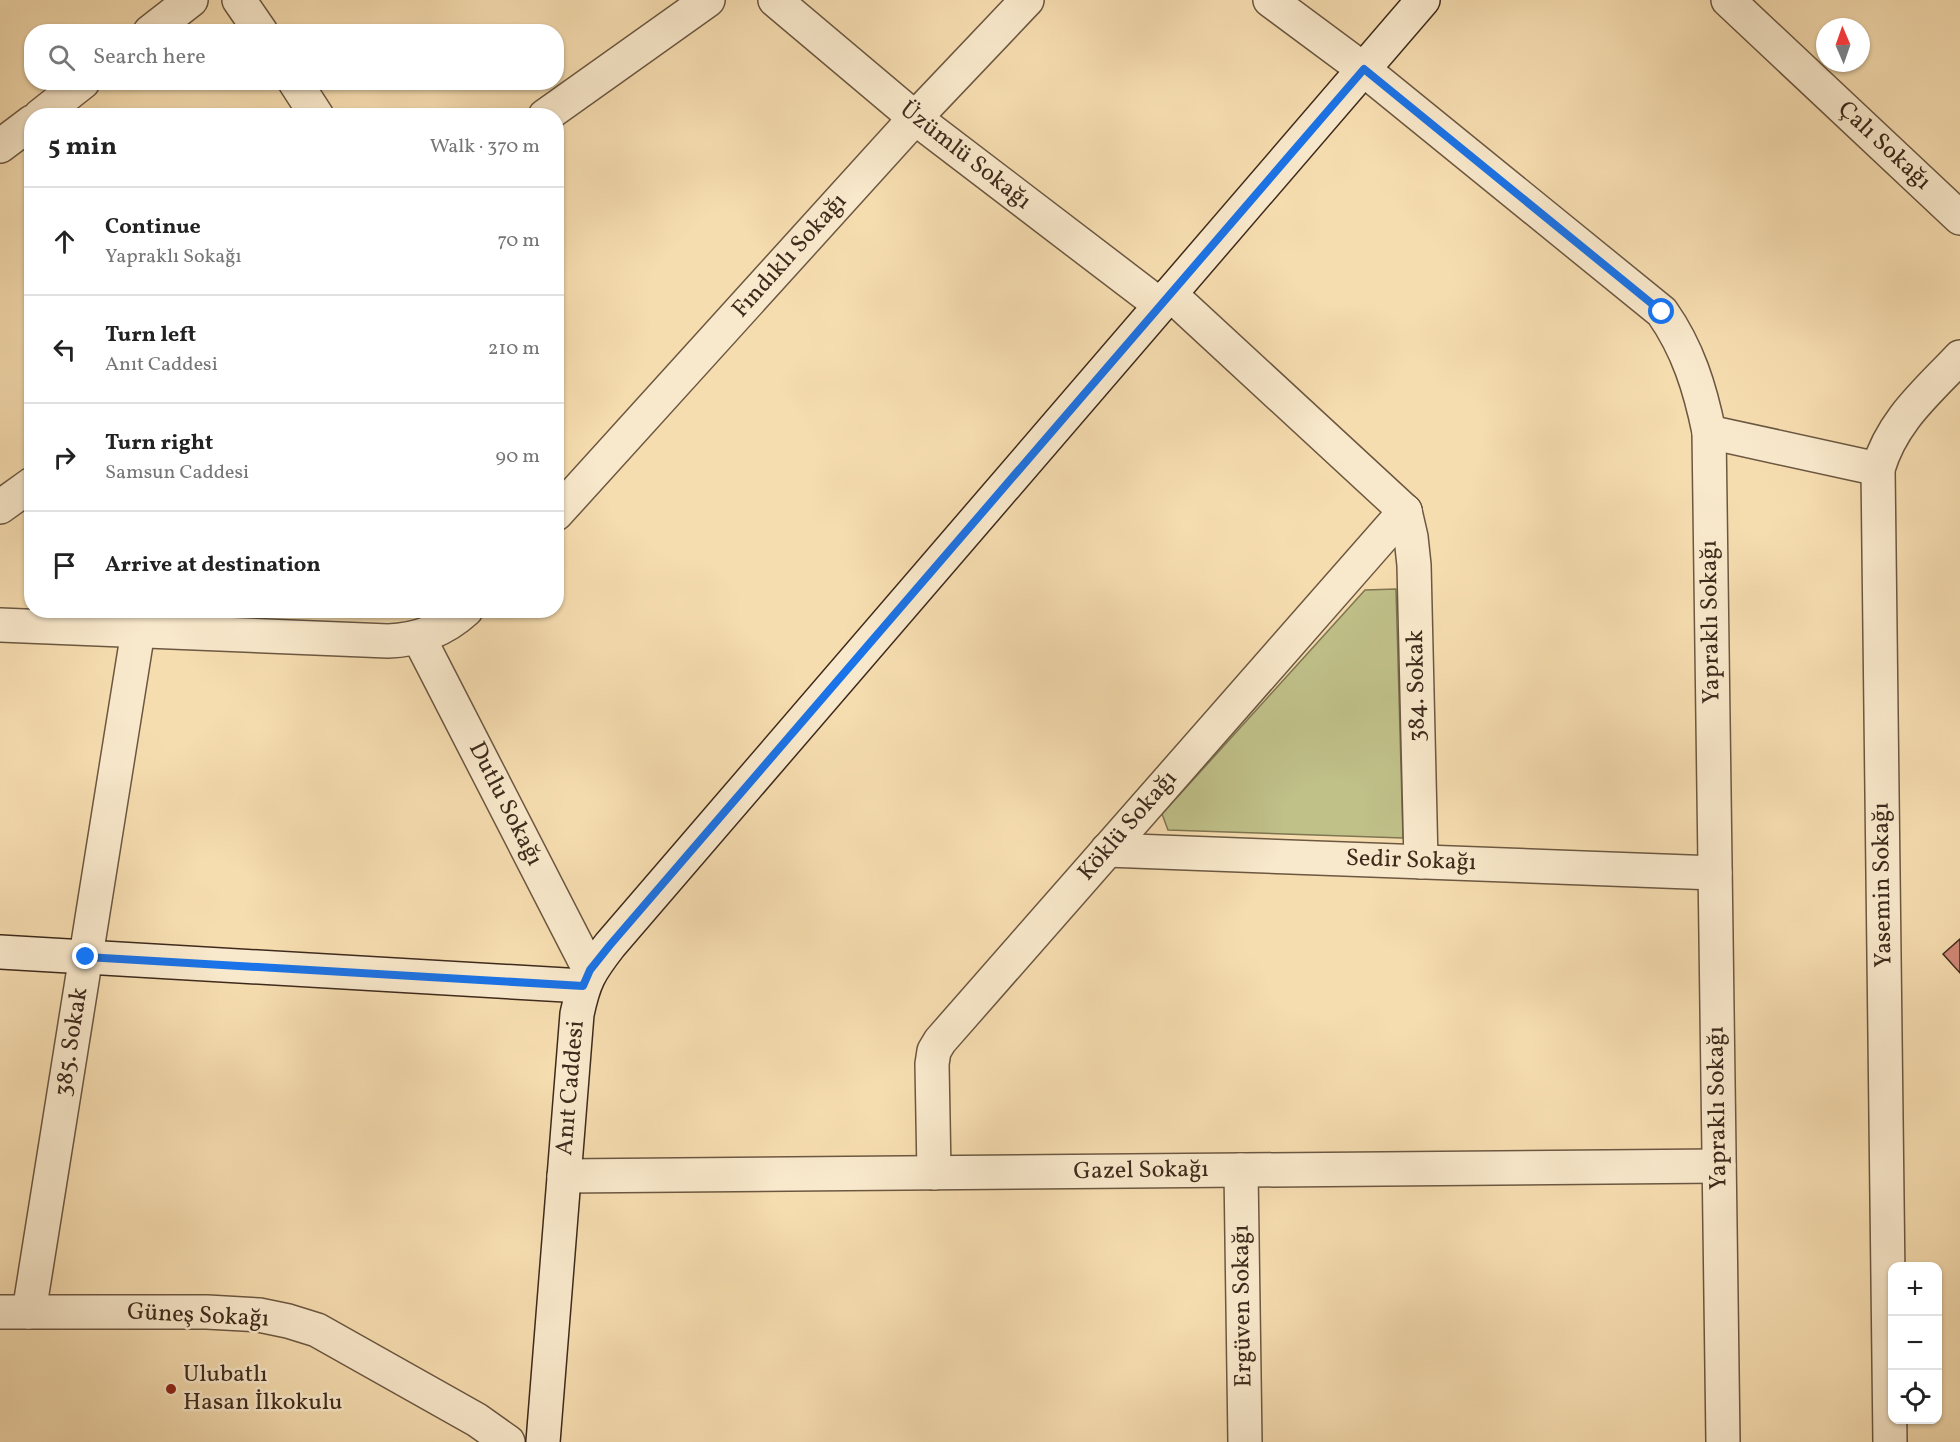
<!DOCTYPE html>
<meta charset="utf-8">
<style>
:root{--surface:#fff;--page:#f6f6f6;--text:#222;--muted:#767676;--line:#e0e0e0}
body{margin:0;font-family:Vollkorn,serif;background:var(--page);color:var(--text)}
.controls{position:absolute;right:18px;bottom:18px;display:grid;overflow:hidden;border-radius:12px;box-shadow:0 2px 4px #0004}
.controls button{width:54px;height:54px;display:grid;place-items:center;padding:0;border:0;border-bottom:2px solid var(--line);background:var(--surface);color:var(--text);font:30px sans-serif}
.compass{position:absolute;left:1816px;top:18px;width:54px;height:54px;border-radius:50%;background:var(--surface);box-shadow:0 2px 4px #0004;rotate:358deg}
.stop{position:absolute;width:18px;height:18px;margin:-14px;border:4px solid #1a73e8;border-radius:50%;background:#fff}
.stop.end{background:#1a73e8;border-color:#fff;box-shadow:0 2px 6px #0008}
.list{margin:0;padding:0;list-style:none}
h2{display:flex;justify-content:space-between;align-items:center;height:78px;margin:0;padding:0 24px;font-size:26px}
h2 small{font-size:20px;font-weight:400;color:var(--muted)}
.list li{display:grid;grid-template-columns:39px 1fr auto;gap:18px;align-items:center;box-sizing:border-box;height:108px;padding:0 24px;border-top:2px solid var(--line)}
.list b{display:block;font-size:22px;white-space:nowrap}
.list p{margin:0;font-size:20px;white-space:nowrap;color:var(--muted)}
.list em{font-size:20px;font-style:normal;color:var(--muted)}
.icon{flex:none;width:33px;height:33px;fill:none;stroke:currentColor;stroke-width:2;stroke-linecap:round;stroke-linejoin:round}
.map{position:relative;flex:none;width:1960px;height:1442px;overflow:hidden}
.search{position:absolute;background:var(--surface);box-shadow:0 2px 4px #0004;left:24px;top:24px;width:540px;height:66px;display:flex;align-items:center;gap:15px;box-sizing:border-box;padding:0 21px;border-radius:24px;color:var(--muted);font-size:22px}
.panel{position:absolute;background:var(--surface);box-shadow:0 2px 4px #0004;left:24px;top:108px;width:540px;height:510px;border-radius:24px}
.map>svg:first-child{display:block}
.green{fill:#c0c089;stroke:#7f7552;stroke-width:1.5}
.building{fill:#d28979;stroke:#3e2a1c;stroke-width:1.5}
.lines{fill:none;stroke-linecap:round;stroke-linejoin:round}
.street-casing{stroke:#6c5741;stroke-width:36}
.secondary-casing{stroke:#3e2a1c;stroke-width:36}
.street{stroke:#f9e9cc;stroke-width:33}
.secondary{stroke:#f9e9cc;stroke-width:33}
.route{stroke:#1a73e8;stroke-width:8}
.poi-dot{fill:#8f2418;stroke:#f9e9cc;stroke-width:2}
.labels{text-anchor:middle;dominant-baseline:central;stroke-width:5;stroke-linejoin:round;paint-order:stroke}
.street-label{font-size:24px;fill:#3e2a1c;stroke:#f9e9cc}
.poi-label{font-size:24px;fill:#3e2a1c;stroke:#f9e9cc;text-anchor:start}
</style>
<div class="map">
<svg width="1960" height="1442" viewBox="0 0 1960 1442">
<rect width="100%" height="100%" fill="#f6ddb0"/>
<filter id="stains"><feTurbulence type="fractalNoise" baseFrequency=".00333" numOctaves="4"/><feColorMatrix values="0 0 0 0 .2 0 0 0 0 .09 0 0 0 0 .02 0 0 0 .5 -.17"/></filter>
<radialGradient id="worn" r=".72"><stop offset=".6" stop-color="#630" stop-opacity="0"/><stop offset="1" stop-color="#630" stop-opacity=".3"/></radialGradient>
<polygon class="green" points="1396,589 1403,838 1168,830 1162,814 1365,590"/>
<polygon class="building" points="1960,939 1960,973 1943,954"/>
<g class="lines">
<g class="street-casing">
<g id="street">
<polyline points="239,0 261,32"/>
<polyline points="775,0 915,118 1160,305"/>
<path d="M1270 0 1363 69 1662 312C1688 349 1700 388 1709 432L1723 1442"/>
<polyline points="1728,0 1960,218"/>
<polyline points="150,32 191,0"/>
<polyline points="295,82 317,116"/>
<polyline points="40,116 83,82"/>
<polyline points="545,116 708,0"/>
<polyline points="0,146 32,122"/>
<polyline points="1170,294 1405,511"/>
<polyline points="1709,432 1878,469"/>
<polyline points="0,507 32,484"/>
<polyline points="1405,511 1411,537 1414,565 1421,862"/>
<polyline points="556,514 915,118 1027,0"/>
<path d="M0 625 388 641C418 640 443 631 466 610"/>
<polyline points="419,638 590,971"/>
<polyline points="1107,850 1715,873"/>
<polyline points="1241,1170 1245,1442"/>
<polyline points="934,1173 932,1064 934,1051 940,1041 1405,511"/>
<polyline points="564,1176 1719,1166"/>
<polyline points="0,1312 207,1312 259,1315 288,1321 317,1330 477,1420 508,1442"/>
<polyline points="29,1312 138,631"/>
<path d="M1890 1442 1878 469C1892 421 1926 393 1960 357"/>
</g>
</g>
<g class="secondary-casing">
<g id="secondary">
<polyline points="0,952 583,986"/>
<path d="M543 1442 577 1014C584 981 589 972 610 945L1423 0"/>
</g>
</g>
<use href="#street" class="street"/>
<use href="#secondary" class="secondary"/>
</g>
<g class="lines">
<polyline class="route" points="86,957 583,986 590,970 610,945 1364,69 1662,312"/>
</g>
<circle class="poi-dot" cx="171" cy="1389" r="6"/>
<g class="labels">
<g class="street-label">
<text transform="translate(1884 146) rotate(43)">Çalı Sokağı</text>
<text transform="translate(965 156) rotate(38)">Üzümlü Sokağı</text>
<text transform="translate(790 256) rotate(-48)">Fındıklı Sokağı</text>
<text transform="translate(1711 622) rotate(-91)">Yapraklı Sokağı</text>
<text transform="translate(1417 686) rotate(-91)">384. Sokak</text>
<text transform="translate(505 804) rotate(63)">Dutlu Sokağı</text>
<text transform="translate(1128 826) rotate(-49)">Köklü Sokağı</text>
<text transform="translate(1411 861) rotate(2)">Sedir Sokağı</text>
<text transform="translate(1883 885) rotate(-91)">Yasemin Sokağı</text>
<text transform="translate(72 1042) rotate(-81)">385. Sokak</text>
<text transform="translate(571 1088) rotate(-85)">Anıt Caddesi</text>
<text transform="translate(1718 1108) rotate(-91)">Yapraklı Sokağı</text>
<text transform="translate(1141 1171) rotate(-1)">Gazel Sokağı</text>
<text transform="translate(1243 1306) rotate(-91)">Ergüven Sokağı</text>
<text transform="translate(198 1316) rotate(3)">Güneş Sokağı</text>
</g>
<g class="poi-label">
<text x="183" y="1375">Ulubatlı<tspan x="183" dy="28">Hasan İlkokulu</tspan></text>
</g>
</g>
<rect width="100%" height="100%" filter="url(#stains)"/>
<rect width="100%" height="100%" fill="url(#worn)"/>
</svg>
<div class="controls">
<button>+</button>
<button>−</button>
<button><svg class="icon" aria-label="locate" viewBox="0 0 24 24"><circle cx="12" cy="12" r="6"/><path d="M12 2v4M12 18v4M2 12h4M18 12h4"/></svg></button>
</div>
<svg class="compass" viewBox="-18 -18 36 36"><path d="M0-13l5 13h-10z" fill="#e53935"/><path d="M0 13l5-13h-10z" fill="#767676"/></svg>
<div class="stop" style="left:1662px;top:312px"></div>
<div class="stop end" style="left:86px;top:957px"></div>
<div class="search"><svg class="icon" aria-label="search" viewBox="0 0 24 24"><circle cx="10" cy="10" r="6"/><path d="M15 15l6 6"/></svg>Search here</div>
<section class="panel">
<h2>5 min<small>Walk · 370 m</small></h2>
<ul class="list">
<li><svg class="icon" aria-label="ahead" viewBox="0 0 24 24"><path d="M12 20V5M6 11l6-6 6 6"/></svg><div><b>Continue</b><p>Yapraklı Sokağı</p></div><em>70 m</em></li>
<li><svg class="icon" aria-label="left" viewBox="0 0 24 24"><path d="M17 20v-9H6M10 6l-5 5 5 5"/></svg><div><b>Turn left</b><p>Anıt Caddesi</p></div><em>210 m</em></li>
<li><svg class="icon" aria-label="right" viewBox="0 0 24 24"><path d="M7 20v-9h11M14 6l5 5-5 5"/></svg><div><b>Turn right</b><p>Samsun Caddesi</p></div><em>90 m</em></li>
<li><svg class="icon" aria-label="arrive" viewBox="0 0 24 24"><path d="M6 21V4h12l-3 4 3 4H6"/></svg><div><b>Arrive at destination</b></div></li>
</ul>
</section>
</div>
